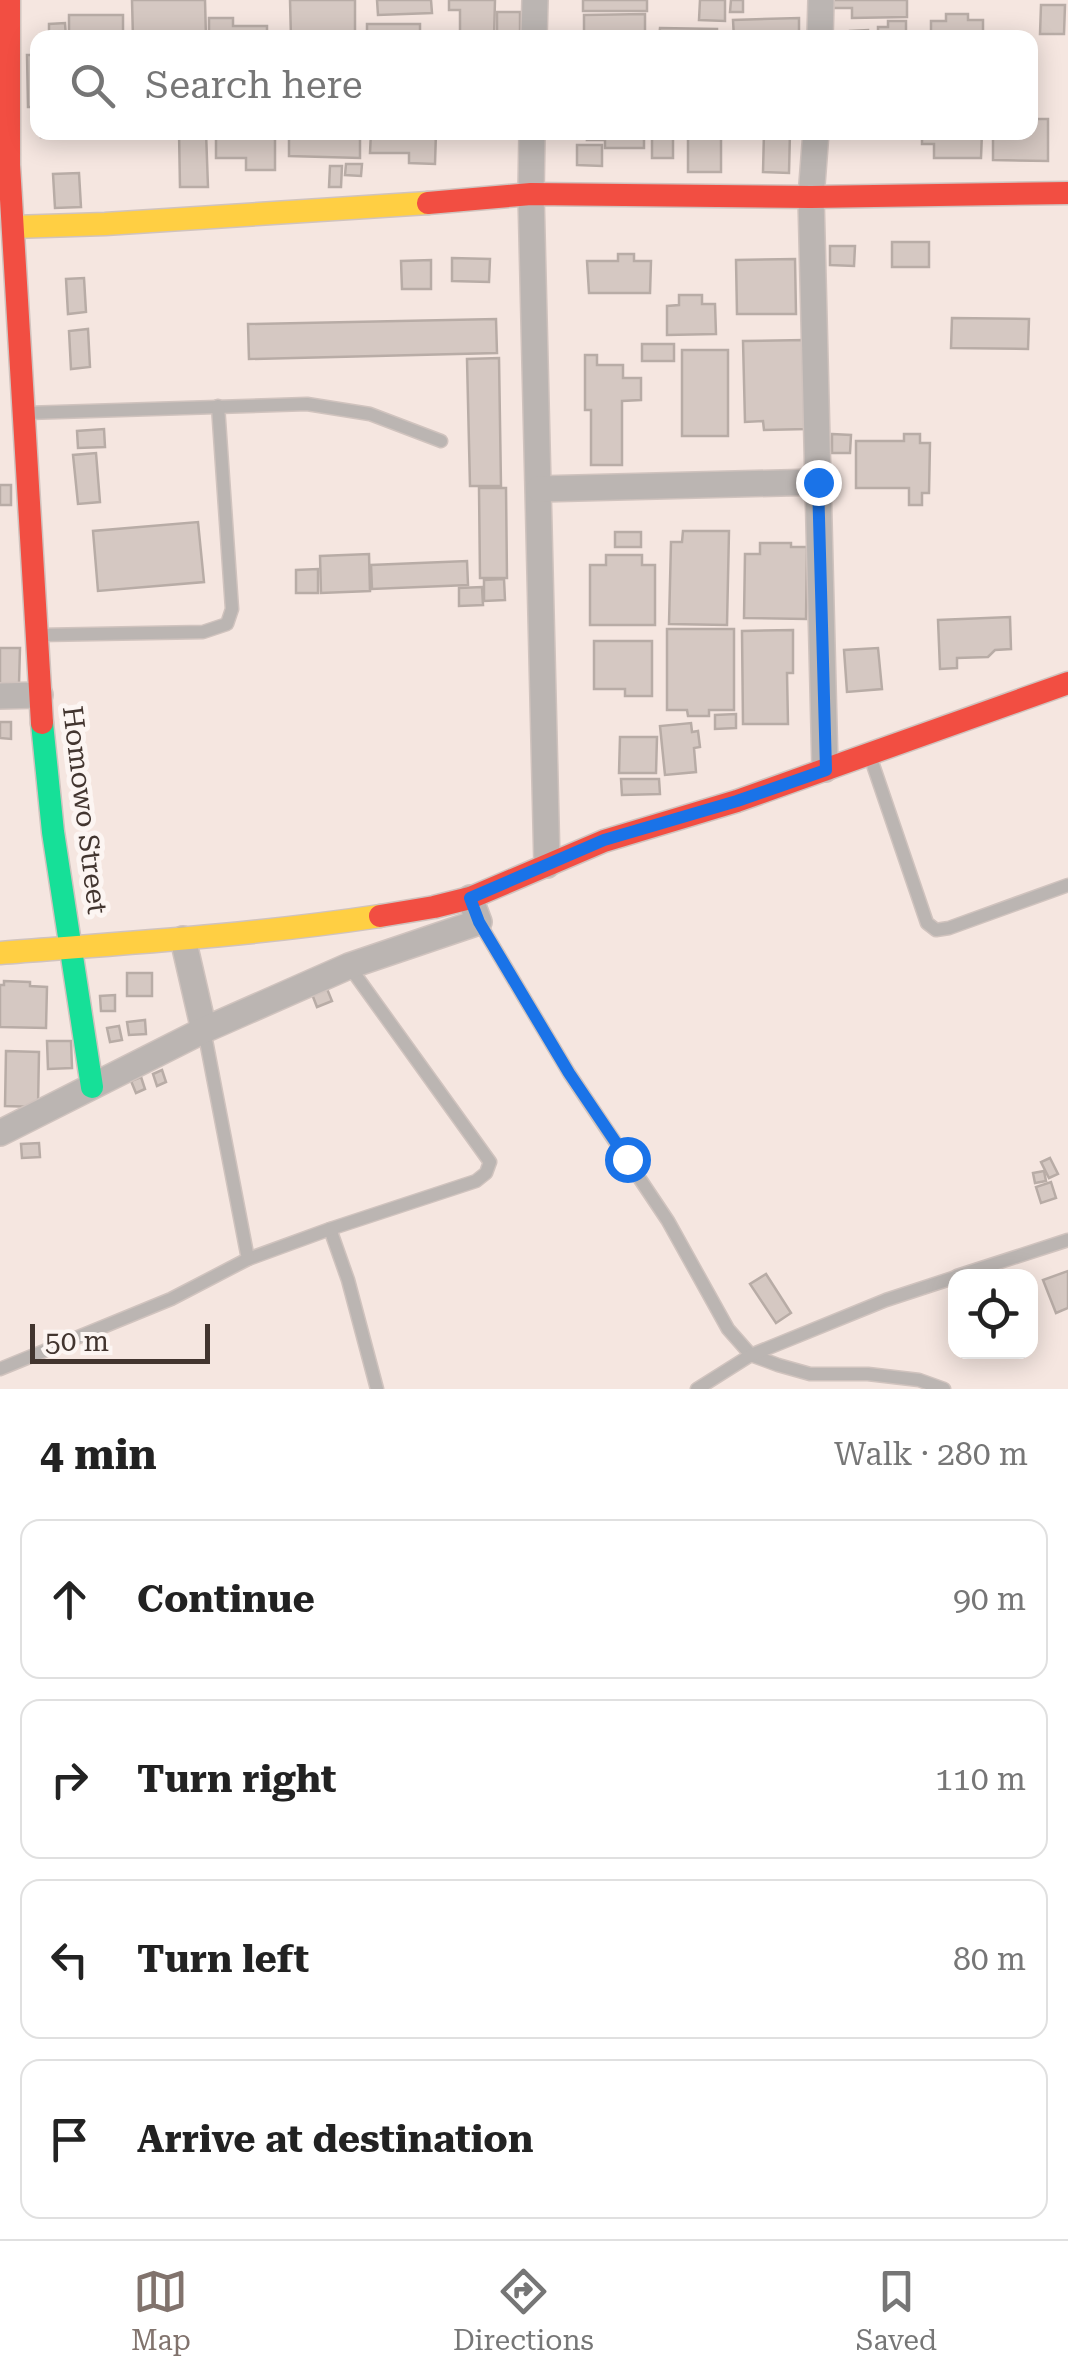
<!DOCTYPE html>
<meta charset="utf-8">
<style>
:root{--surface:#fff;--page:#f2f2f2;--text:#222;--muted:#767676;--line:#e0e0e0;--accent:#81736d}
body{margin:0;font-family:"Roboto Serif",serif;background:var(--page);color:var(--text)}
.controls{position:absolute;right:30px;bottom:30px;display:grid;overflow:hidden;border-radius:20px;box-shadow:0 5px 25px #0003}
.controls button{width:90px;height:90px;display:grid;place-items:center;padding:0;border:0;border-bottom:2px solid var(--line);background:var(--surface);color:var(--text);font:50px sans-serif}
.scale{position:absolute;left:30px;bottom:25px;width:180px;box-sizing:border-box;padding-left:10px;border:5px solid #42352f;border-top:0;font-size:28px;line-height:35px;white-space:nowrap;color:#42352f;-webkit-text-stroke:8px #fcf5f2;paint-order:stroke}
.stop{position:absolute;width:30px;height:30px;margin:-22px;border:8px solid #1a73e8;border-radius:50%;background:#fff}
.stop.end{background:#1a73e8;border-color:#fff;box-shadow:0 2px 10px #0008}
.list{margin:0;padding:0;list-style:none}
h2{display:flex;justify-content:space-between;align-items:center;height:130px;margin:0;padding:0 40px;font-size:42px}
h2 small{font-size:32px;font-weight:400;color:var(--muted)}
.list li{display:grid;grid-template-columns:65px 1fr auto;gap:30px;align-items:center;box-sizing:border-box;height:160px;margin:0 20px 20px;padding:0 20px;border:2px solid var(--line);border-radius:20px}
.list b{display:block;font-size:38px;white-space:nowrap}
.list em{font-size:32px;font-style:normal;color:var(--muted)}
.icon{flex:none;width:55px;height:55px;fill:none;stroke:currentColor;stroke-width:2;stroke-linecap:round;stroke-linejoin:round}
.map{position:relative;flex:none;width:1068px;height:1389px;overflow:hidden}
.search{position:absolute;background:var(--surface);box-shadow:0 5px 25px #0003;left:30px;right:30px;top:30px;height:110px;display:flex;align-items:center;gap:25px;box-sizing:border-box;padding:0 35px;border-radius:20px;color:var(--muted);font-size:38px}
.sheet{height:850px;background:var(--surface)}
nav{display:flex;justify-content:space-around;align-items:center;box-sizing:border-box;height:140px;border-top:2px solid var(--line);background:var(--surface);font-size:28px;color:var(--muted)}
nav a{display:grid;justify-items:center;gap:5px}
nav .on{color:var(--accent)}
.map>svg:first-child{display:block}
.building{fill:#d5c8c2;stroke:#b8aca6;stroke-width:2.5}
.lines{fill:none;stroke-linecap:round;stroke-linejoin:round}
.lane-casing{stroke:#d0c3be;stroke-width:15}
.street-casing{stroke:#d0c3be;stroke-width:28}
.fast-casing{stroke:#d0c3be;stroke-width:25}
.slow-casing{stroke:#d0c3be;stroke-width:25}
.jam-casing{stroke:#d0c3be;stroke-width:25}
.lane{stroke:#bbb5b2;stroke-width:12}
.street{stroke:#bbb5b2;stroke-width:25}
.fast{stroke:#16e098;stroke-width:22}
.slow{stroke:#ffcf43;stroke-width:22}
.jam{stroke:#f24e42;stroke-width:22}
.route{stroke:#1a73e8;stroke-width:12}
.labels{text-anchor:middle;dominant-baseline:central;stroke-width:10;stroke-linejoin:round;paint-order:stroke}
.street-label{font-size:28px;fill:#42352f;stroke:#fcf5f2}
</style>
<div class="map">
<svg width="1068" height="1389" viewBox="0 0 1068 1389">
<rect width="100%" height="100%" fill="#f5e6e0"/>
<g class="building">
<polygon points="132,0 205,0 206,38 133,38"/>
<polygon points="290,0 355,0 355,38 291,38"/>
<polygon points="377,0 431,0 432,13 378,15"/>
<polygon points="449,0 495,0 494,38 460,38 460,10 449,10"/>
<rect x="583" y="0" width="64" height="11"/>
<polygon points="700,0 725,0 725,21 699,20"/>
<polygon points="731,0 743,0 743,12 730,12"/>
<polygon points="830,0 907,0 907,17 852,18 852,8 830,8"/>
<polygon points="1041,5 1065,5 1064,34 1040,34"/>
<rect x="497" y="12" width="23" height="26"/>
<polygon points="645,14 645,38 584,38 584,15"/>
<polygon points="946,14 968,14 968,20 983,20 983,38 931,38 931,21 946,21"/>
<rect x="69" y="15" width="54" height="23"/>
<polygon points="209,18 233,18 233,26 267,26 267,38 209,38"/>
<polygon points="799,18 799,38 734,38 733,20"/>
<polygon points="888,21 906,21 906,38 878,38 878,27 888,27"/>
<polygon points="65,23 66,38 49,38 49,24"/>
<rect x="367" y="24" width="53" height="14"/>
<polygon points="660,28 717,29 717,38 659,38"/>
<polygon points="868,30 868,38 850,38 850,31"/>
<polygon points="27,55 38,55 38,107 28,107"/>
<polygon points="1030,119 1048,119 1048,161 993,160 993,132 1030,132"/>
<rect x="41" y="132" width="25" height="5"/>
<polygon points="179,132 206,132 208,187 180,187"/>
<polygon points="216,132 275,132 275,170 246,170 246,158 216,158"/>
<polygon points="289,132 360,132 360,158 289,156"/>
<polygon points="371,132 436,132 435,164 409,163 409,153 370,153"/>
<polygon points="588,132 644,132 644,148 605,148 605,140 587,140"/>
<rect x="652" y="132" width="21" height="26"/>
<rect x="688" y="132" width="33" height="40"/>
<polygon points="764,132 790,132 789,173 763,172"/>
<polygon points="922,132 982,132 981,158 934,158 934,144 922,144"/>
<polygon points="577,145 602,145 602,166 577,165"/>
<polygon points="346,164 362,164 361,176 345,175"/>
<polygon points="330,166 342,166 341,187 329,187"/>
<polygon points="79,173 81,207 55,208 53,174"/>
<rect x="892" y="242" width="37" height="25"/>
<polygon points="830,246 855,246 854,266 830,265"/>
<polygon points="618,254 634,254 634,261 651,261 650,293 589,293 587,261 618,261"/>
<polygon points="452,258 490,259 489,282 452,281"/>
<polygon points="795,259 796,314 737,314 736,260"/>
<polygon points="431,260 431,289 402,289 401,261"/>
<polygon points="84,278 86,312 68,314 66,279"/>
<polygon points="679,295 702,295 702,304 715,304 716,334 667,335 667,306 679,305"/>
<polygon points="952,318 1029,319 1028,349 951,348"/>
<polygon points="496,319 497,353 249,359 248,324"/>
<polygon points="88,329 90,367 71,369 69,331"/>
<polygon points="804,340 806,429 764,430 763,421 745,422 743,341"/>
<rect x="642" y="344" width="32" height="17"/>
<rect x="682" y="350" width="46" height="86"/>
<polygon points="585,355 597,355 597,365 623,365 623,378 641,378 641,400 622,401 622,465 591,465 591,410 585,410"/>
<polygon points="499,358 501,486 470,486 467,359"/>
<polygon points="104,429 105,447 78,448 77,431"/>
<polygon points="832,434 851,435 850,453 832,453"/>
<polygon points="904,434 920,434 920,443 930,443 929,493 922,493 922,505 909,505 909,488 856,488 856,441 904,441"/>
<polygon points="96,453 100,502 78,504 73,455"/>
<rect x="0" y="485" width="11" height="20"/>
<polygon points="479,488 506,488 507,578 480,578"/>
<polygon points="198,522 204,582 98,591 93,531"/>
<polygon points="683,531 729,531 727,625 669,624 671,542 682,542"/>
<rect x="615" y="532" width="26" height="15"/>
<polygon points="760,543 791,543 791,547 807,547 806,619 744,618 745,554 760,554"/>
<polygon points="369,554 370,591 321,593 320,556"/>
<polygon points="606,555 642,555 642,565 655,565 655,625 590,625 590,565 606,565"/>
<polygon points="467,561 468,585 372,589 371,565"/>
<polygon points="318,569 318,593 296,593 296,570"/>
<polygon points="504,579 505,600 484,601 484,580"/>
<polygon points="482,587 483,605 459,606 459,588"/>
<polygon points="1010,617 1011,649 995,650 988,657 957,658 957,668 940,669 938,620"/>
<polygon points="667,629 734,629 734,710 709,710 709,716 688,716 687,710 667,710"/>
<polygon points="793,630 793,673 787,673 788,724 743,724 742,631"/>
<polygon points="594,641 652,641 652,696 625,696 625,689 594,689"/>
<polygon points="0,648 20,648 19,684 0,683"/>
<polygon points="878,648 882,689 847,692 844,650"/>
<polygon points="736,714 736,728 715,729 715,715"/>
<polygon points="0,722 11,722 11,739 0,738"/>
<polygon points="691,723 692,732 698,731 700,747 694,748 696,772 665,775 660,726"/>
<polygon points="620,737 657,737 656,773 619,773"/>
<polygon points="621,779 659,779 660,794 622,795"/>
<rect x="127" y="973" width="25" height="23"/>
<polygon points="4,981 30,982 30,986 47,987 46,1028 0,1027 0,985 4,985"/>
<polygon points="325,984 332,1001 317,1007 310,989"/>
<polygon points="115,995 115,1011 101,1011 100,996"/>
<polygon points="145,1020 146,1034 129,1035 127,1022"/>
<polygon points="119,1026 122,1040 110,1042 107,1028"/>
<polygon points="47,1041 71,1041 72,1068 48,1069"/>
<polygon points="6,1051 39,1052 38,1107 5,1106"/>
<polygon points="162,1070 166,1082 157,1086 153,1074"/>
<polygon points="141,1077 145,1089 136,1093 131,1081"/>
<polygon points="39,1143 40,1157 22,1158 21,1144"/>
<polygon points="1050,1158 1058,1174 1049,1178 1041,1162"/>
<polygon points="1044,1171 1046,1181 1035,1183 1033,1173"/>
<polygon points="1051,1182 1056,1198 1041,1203 1036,1187"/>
<polygon points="1068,1271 1068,1308 1056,1313 1043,1280"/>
<polygon points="766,1274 791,1313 776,1323 750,1284"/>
</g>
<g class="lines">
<g class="lane-casing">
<g id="lane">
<polyline points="26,413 307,404 370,414 441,441"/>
<polyline points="41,635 203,632 227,624 232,609 218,406"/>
<polyline points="870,756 927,923 936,930 949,928 1068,885"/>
<polyline points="479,922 569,1073 668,1221 728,1329 751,1355 778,1365 810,1374 868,1374 919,1380 944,1389"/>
<polyline points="330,1229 348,1280 377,1389"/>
<polyline points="248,1259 330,1229 476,1181 486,1173 490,1162 349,966"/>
<polyline points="957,1276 1068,1240"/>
<polyline points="0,1369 171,1299 248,1259 204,1030"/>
<polyline points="697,1389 751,1355 886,1300 956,1277"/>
</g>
</g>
<g class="street-casing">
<g id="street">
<polyline points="534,38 535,0"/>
<polyline points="820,38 821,0"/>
<polyline points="532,132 531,194 547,865"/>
<polyline points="816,132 811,197 825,769"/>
<polyline points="539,489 818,482"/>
<polyline points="0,696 40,695"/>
<polyline points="183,939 204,1030"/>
<polyline points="0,1133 204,1030 349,966 479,922 470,898"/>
</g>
</g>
<g class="fast-casing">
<polyline id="fast" points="42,723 53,832 92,1087"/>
</g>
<g class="slow-casing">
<g id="slow">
<polyline points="13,227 105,224 428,203"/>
<path d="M0 953C127 943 254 935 380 916"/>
</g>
</g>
<g class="jam-casing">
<g id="jam">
<polyline points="9,0 9,165 42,723"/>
<polyline points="428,203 531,194 811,197 1068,193"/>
<polyline points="380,916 434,907 470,898 604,841 737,801 1068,683"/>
</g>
</g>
<use href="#lane" class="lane"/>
<use href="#street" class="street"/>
<use href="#fast" class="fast"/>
<use href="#slow" class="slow"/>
<use href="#jam" class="jam"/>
</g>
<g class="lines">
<polyline class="route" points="627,1159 569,1073 479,922 470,898 604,840 737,801 826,770 818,482"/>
</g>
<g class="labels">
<g class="street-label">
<text transform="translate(85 810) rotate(83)">Homowo Street</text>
</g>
</g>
</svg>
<div class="controls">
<button><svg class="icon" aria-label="locate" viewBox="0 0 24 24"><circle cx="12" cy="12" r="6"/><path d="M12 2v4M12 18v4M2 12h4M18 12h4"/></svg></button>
</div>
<div class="scale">50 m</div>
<div class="stop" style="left:627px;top:1159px"></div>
<div class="stop end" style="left:818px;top:482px"></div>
<div class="search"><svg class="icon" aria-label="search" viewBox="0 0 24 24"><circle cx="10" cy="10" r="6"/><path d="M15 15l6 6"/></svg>Search here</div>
</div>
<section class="sheet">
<h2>4 min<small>Walk · 280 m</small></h2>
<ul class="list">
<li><svg class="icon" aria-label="ahead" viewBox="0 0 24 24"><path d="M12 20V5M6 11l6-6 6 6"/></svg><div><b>Continue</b></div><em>90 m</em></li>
<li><svg class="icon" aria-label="right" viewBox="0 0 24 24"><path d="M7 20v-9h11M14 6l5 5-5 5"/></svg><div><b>Turn right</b></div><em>110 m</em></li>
<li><svg class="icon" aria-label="left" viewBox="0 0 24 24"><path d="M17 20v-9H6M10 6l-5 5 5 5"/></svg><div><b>Turn left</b></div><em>80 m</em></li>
<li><svg class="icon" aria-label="arrive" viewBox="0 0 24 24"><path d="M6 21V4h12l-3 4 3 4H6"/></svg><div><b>Arrive at destination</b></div></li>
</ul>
</section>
<nav>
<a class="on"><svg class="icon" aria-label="map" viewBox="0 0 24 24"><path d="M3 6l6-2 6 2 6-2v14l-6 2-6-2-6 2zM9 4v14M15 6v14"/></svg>Map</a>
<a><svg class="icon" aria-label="directions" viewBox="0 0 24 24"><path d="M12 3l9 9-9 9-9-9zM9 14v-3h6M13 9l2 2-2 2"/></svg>Directions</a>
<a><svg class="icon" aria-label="saved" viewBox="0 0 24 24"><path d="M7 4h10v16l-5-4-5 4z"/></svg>Saved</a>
</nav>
